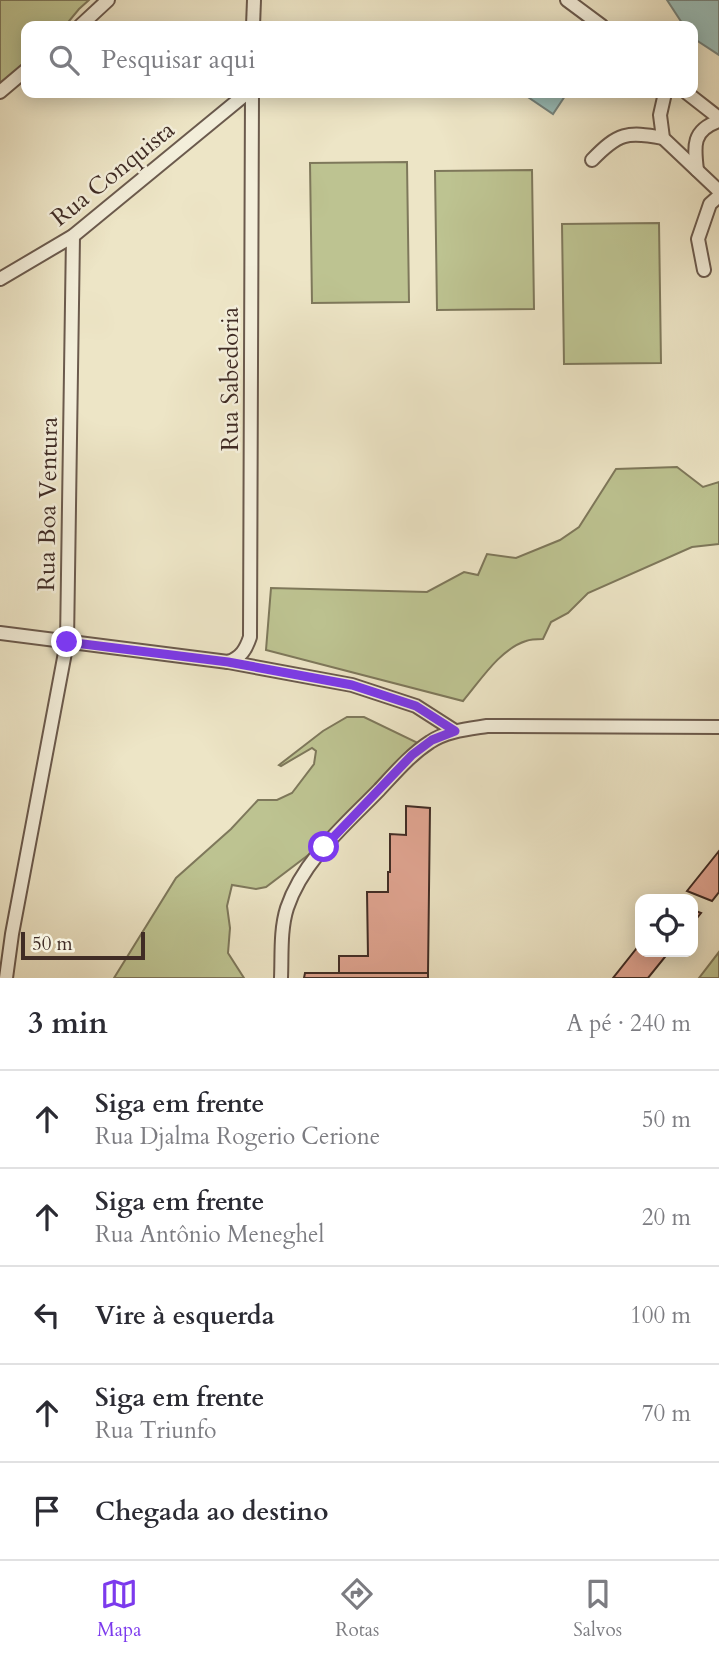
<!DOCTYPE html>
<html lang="pt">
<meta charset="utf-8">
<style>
:root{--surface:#fff;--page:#f2f2f3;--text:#2b2b33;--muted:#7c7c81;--line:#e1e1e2;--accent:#7c3aed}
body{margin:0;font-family:Cardo,serif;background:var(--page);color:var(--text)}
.controls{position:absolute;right:21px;bottom:21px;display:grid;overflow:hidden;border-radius:14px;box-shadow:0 4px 18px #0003}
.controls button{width:63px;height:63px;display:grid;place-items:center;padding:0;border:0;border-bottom:2px solid var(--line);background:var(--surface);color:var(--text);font:35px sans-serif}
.scale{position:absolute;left:21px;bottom:18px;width:124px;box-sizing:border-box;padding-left:7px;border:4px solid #402c25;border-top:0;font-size:19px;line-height:24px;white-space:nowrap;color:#402c25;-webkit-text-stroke:5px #f3eeda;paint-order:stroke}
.stop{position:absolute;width:21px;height:21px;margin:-16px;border:5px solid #7c3aed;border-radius:50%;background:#fff}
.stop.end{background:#7c3aed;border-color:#fff;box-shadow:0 2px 7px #0008}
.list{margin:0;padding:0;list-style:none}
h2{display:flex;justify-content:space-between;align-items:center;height:91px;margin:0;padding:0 28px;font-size:30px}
h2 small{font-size:23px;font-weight:400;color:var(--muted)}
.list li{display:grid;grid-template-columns:46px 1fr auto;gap:21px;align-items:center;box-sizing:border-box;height:98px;padding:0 28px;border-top:2px solid var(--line)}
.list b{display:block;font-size:26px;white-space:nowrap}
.list p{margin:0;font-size:23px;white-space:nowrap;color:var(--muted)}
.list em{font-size:23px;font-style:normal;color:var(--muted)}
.icon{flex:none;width:38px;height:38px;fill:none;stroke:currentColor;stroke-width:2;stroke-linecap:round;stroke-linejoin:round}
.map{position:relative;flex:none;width:719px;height:978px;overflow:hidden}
.search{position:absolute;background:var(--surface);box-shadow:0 4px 18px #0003;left:21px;right:21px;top:21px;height:77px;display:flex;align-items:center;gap:18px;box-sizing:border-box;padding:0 24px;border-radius:14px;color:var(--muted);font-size:26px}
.sheet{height:581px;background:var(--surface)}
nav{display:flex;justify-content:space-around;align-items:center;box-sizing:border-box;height:98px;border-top:2px solid var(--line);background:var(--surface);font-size:19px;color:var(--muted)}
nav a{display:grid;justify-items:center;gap:4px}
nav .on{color:var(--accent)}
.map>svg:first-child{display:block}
.green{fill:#bdc391;stroke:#7e785b;stroke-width:2}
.water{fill:#9abeb9;stroke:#76847e;stroke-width:2}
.building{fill:#e1a592;stroke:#402c25;stroke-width:2}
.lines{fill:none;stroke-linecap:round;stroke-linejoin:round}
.street-casing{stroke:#6b5a4d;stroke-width:16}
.street{stroke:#f3eeda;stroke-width:12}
.route{stroke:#7c3aed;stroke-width:9}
.labels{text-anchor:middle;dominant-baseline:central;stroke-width:5;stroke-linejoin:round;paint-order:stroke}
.street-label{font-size:24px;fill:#402c25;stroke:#f3eeda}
</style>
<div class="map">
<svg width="719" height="978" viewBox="0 0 719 978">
<rect width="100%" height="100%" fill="#ede5c6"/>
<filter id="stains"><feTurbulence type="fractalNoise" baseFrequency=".00286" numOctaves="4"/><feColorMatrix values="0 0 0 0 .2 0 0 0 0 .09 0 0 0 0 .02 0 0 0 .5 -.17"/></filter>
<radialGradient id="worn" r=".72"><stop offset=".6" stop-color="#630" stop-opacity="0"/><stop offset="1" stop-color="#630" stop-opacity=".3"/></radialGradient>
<g class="green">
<polygon points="0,0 89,0 79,9 65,26 26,26 26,62 0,85"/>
<polygon points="407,162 409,302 312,303 310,163"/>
<polygon points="532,170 534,309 437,310 435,171"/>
<polygon points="659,223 661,363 564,364 562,224"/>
<path d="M677 467 703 487 719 482V544L692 547 588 593 568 613 551 622 543 639C538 639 531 639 526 641 500 649 480 681 463 701L266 650 271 588 427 592 464 572 478 575 487 554 516 558 560 540 579 527 616 469Z"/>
<polygon points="347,717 364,717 420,744 332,837 266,887 256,889 232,885 227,906 230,928 228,953 244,978 114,978 176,878 231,829 258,800 277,800 292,793 314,764 316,751 312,748 281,766 279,765 323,731"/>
<polygon points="719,952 719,978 699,978"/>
</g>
<g class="water">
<polygon points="667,0 719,0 719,55 693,38 693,26 684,26"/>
<polygon points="522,93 567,93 553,114"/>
</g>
<g class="building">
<polygon points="406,806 430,808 428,973 339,973 339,956 368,956 367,892 388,892 388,872 390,872 390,834 406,835"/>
<polygon points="719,851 719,892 712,901 687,891"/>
<polygon points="693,910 701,913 693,923"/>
<polygon points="640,944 640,952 669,952 648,978 613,978"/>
<polygon points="305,973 428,973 428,978 304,978"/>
</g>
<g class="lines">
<g class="street-casing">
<g id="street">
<polyline points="567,0 602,26"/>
<polyline points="80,26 108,0"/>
<polyline points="253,26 254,0"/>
<polyline points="0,92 26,70"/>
<polyline points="665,93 660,115 663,138 719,191"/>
<polyline points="687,93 719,118"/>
<path d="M592 160C618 133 627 131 663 138"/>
<path d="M697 170C694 146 692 130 719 121"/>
<polyline points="704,270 698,239 710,204 719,196"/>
<polyline points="0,279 73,236 247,93"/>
<path d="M0 633 228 662C241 658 246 649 250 637L252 93"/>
<polyline points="228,662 352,685 416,706 455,731"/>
<polyline points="6,978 12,934 67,642 73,236"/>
<path d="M281 978C282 956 280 930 287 908 303 860 345 825 379 790 395 773 410 755 430 742 446 731 468 729 487 726L719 727"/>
</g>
</g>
<use href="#street" class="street"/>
</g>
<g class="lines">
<polyline class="route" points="67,642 228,662 352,685 416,706 455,731 432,740 412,755 324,847"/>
</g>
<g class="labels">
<g class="street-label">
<text transform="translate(113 174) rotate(-39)">Rua Conquista</text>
<text transform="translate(230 379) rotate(-90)">Rua Sabedoria</text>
<text transform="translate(48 504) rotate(-89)">Rua Boa Ventura</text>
</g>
</g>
<rect width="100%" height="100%" filter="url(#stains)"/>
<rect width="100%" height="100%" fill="url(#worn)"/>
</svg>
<div class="controls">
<button><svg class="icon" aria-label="locate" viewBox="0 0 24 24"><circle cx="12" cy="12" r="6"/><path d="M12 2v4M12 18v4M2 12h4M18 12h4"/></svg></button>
</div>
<div class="scale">50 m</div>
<div class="stop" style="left:324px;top:847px"></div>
<div class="stop end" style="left:67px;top:642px"></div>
<div class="search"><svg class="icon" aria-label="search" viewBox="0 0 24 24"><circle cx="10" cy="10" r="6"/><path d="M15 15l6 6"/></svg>Pesquisar aqui</div>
</div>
<section class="sheet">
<h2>3 min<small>A pé · 240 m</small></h2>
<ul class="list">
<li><svg class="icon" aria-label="ahead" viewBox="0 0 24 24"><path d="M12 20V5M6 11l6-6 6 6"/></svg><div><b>Siga em frente</b><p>Rua Djalma Rogerio Cerione</p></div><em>50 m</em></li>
<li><svg class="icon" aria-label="ahead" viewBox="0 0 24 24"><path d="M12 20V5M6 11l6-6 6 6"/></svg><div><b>Siga em frente</b><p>Rua Antônio Meneghel</p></div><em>20 m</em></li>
<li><svg class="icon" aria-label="left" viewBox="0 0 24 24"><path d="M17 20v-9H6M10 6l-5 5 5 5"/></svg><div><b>Vire à esquerda</b></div><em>100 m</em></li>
<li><svg class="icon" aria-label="ahead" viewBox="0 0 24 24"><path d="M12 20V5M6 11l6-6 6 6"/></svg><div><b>Siga em frente</b><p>Rua Triunfo</p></div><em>70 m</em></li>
<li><svg class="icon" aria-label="arrive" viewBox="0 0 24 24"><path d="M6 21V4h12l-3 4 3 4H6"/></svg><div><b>Chegada ao destino</b></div></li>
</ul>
</section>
<nav>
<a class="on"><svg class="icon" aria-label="map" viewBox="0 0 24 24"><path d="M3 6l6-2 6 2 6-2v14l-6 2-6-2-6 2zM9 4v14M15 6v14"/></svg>Mapa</a>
<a><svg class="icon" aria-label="directions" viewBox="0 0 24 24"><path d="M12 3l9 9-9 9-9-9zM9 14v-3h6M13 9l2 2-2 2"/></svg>Rotas</a>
<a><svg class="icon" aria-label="saved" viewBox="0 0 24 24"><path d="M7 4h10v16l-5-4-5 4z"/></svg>Salvos</a>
</nav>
